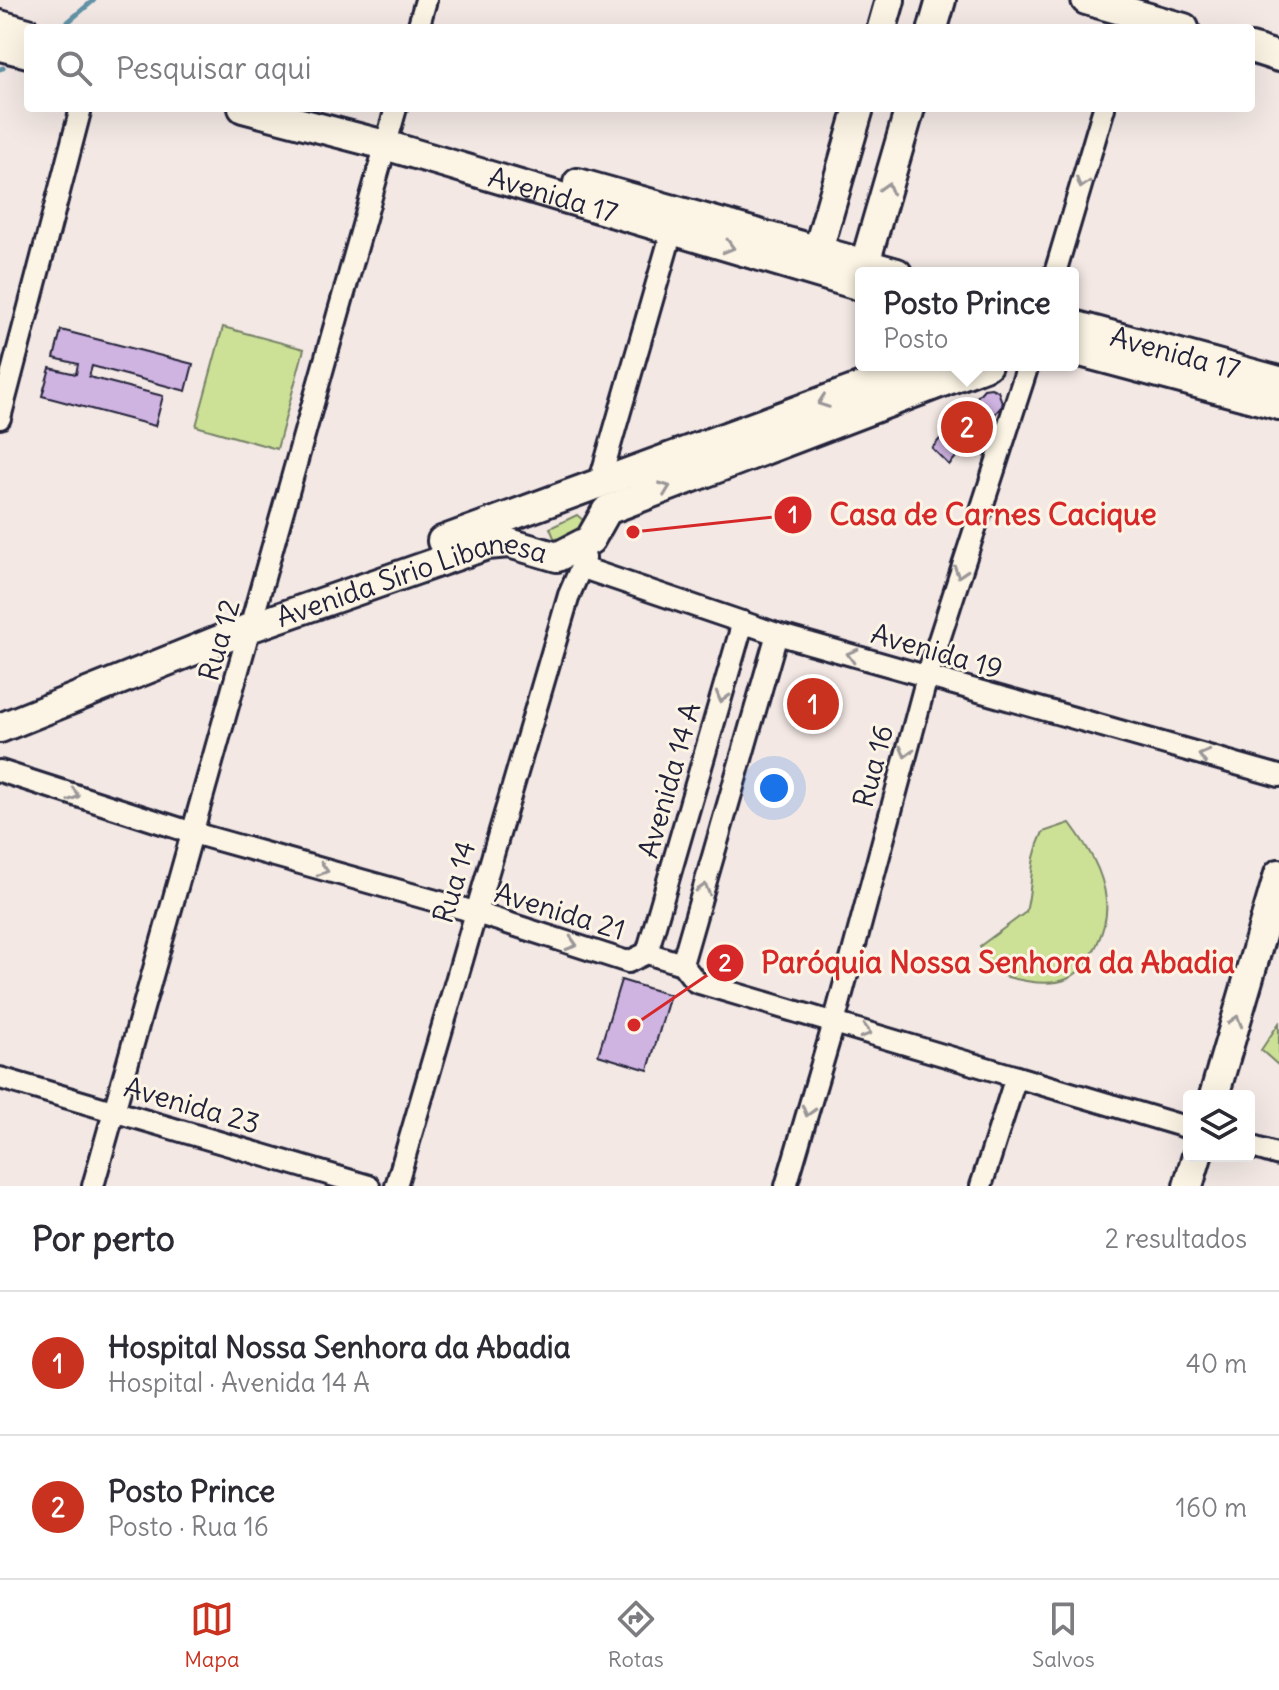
<!DOCTYPE html>
<html lang="pt">
<meta charset="utf-8">
<style>
:root{--surface:#fff;--page:#f2f2f3;--text:#2b2b33;--muted:#7c7c81;--line:#e1e1e2;--accent:#c8321e}
body{margin:0;font-family:Delius,sans-serif;background:var(--page);color:var(--text)}
.controls{position:absolute;right:24px;bottom:24px;display:grid;overflow:hidden;border-radius:8px;box-shadow:0 8px 32px #0002}
.controls button{width:72px;height:72px;display:grid;place-items:center;padding:0;border:0;border-bottom:2px solid var(--line);background:var(--surface);color:var(--text);font:40px sans-serif}
.you{position:absolute;left:774px;top:788px;width:28px;height:28px;margin:-20px;border:6px solid #fff;border-radius:50%;background:#1a73e8;box-shadow:0 0 0 12px #1a73e833}
.badge{display:grid;place-items:center;width:52px;height:52px;border-radius:50%;background:var(--accent);color:#fff;font-size:26px;font-weight:700}
.pin{position:absolute;translate:-50% -50%;border:4px solid #fff;box-shadow:0 2px 8px #0006}
.popup{position:absolute;left:855px;top:267px;width:224px;height:104px;box-sizing:border-box;display:grid;place-content:center;border-radius:8px;background:var(--surface);filter:drop-shadow(0 2px 6px #0005);font-size:26px;white-space:nowrap;color:var(--muted)}
.popup b{font-size:30px;color:var(--text)}
.popup::after{content:'';position:absolute;left:50%;top:100%;margin-left:-16px;border:16px solid transparent;border-top-color:var(--surface)}
.list{margin:0;padding:0;list-style:none}
h2{display:flex;justify-content:space-between;align-items:center;height:104px;margin:0;padding:0 32px;font-size:34px}
h2 small{font-size:26px;font-weight:400;color:var(--muted)}
.list li{display:grid;grid-template-columns:52px 1fr auto;gap:24px;align-items:center;box-sizing:border-box;height:144px;padding:0 32px;border-top:2px solid var(--line)}
.list b{display:block;font-size:30px;white-space:nowrap}
.list p{margin:0;font-size:26px;white-space:nowrap;color:var(--muted)}
.list em{font-size:26px;font-style:normal;color:var(--muted)}
.icon{flex:none;width:44px;height:44px;fill:none;stroke:currentColor;stroke-width:2;stroke-linecap:round;stroke-linejoin:round}
.map{position:relative;flex:none;width:1279px;height:1186px;overflow:hidden}
.search{position:absolute;background:var(--surface);box-shadow:0 8px 32px #0002;left:24px;right:24px;top:24px;height:88px;display:flex;align-items:center;gap:20px;box-sizing:border-box;padding:0 28px;border-radius:8px;color:var(--muted);font-size:30px}
.sheet{height:392px;background:var(--surface)}
nav{display:flex;justify-content:space-around;align-items:center;box-sizing:border-box;height:112px;border-top:2px solid var(--line);background:var(--surface);font-size:22px;color:var(--muted)}
nav a{display:grid;justify-items:center;gap:4px}
nav .on{color:var(--accent)}
.map>svg:first-child{display:block}
.green{fill:#cce196;stroke:#778268;stroke-width:2}
.lines{fill:none;stroke-linecap:round;stroke-linejoin:round}
.stream{stroke:#6392a6;stroke-width:5}
.building{fill:#cfb3e1;stroke:#22223b;stroke-width:2}
.street-casing{stroke:#22223b;stroke-width:26}
.secondary-casing{stroke:#22223b;stroke-width:34}
.street{stroke:#fcf5e5;stroke-width:20}
.secondary{stroke:#fcf5e5;stroke-width:28}
.oneway{stroke:#9a9698}
.labels{text-anchor:middle;dominant-baseline:central;stroke-width:6;stroke-linejoin:round;paint-order:stroke}
.street-label{font-size:28px;fill:#22223b;stroke:#fcf5e5}
.leader{fill:none;stroke:#d62828;stroke-width:3}
.callout-dot{fill:#d62828;stroke:#fcf5e5;stroke-width:3}
.mark-label{font-size:24px;text-anchor:middle;font-weight:bold;fill:#fff}
.callout-label{font-size:30px;text-anchor:middle;font-weight:bold;fill:#d62828;stroke:#fcf5e5;stroke-width:6;stroke-linejoin:round;paint-order:stroke}
</style>
<div class="map">
<svg width="1279" height="1186" viewBox="0 0 1279 1186">
<rect width="100%" height="100%" fill="#f3e8e4"/>
<filter id="ink" filterUnits="userSpaceOnUse"><feTurbulence type="fractalNoise" baseFrequency=".0125" numOctaves="2"/><feDisplacementMap in="SourceGraphic" scale="16" xChannelSelector="R" yChannelSelector="G"/><feConvolveMatrix kernelMatrix="1 2 1 2 8 2 1 2 1" color-interpolation-filters="sRGB"/></filter>
<g filter="url(#ink)">
<g class="green">
<polygon points="223,327 304,349 277,449 196,426"/>
<polygon points="577,515 590,526 557,545 550,528"/>
<path d="M1070 823C1087 846 1103 870 1106 900 1109 925 1092 967 1067 979 1046 988 1008 979 990 970L980 946 1026 912C1034 880 1028 863 1043 832Z"/>
<polygon points="1279,1023 1279,1066 1261,1050"/>
</g>
<g class="lines">
<g class="stream">
<polyline points="62,27 94,0"/>
<polyline points="0,69 3,68"/>
</g>
</g>
<g class="building">
<polygon points="61,330 193,364 186,391 92,366 89,377 163,396 155,426 42,396 50,368 76,374 78,364 54,358"/>
<polygon points="991,388 998,391 1003,405 949,465 932,448 984,389"/>
<polygon points="621,980 670,995 648,1070 598,1055"/>
</g>
<g class="lines">
<g class="street-casing">
<g id="street">
<polyline points="418,28 426,0"/>
<polyline points="1055,273 1104,108"/>
<polyline points="0,418 81,108"/>
<polyline points="599,484 672,231"/>
<polyline points="583,568 777,634 1279,776"/>
<polyline points="0,771 193,833 461,908 628,962 647,953 682,964 696,982 1189,1128"/>
<polyline points="647,953 743,622"/>
<polyline points="682,964 777,634"/>
<polyline points="0,1078 369,1186"/>
<polyline points="1249,1146 1279,1155"/>
<polyline points="93,1186 396,108"/>
<polyline points="396,1186 569,595 585,558"/>
<polyline points="786,1186 834,1023 927,677 1028,365"/>
<polyline points="981,1186 1016,1077"/>
</g>
</g>
<g class="secondary-casing">
<g id="secondary">
<polyline points="1086,0 1184,28"/>
<polyline points="0,25 28,33"/>
<polyline points="882,28 890,0"/>
<polyline points="933,28 941,0"/>
<polyline points="0,46 28,53"/>
<polyline points="1251,48 1279,57"/>
<path id="s1" d="M243 108 385 145 861 286"/>
<polyline points="578,183 897,273"/>
<polyline points="818,250 859,108"/>
<polyline points="865,263 910,108"/>
<path id="s2" d="M1073 325 1279 381"/>
<polyline points="1073,350 1279,405"/>
<polyline points="442,541 922,365"/>
<path id="s3" d="M0 728 252 627 487 545 509 543 557 557 590 540 607 510 987 365"/>
<polyline points="1214,1096 1279,874"/>
<polyline points="1188,1186 1197,1156"/>
</g>
</g>
<use href="#street" class="street"/>
<use href="#secondary" class="secondary"/>
</g>
<defs><path id="oneway-chevron" d="M-2-3.5L2.5 0L-2 3.5" fill="none" stroke-width="1.6" stroke-linecap="round" stroke-linejoin="round" transform="scale(2)"/></defs>
<g class="oneway">
<use href="#oneway-chevron" transform="translate(1082 183) rotate(107)"/>
<use href="#oneway-chevron" transform="translate(887 188) rotate(-74)"/>
<use href="#oneway-chevron" transform="translate(729 247) rotate(16)"/>
<use href="#oneway-chevron" transform="translate(823 402) rotate(160)"/>
<use href="#oneway-chevron" transform="translate(665 488) rotate(-21)"/>
<use href="#oneway-chevron" transform="translate(960 572) rotate(108)"/>
<use href="#oneway-chevron" transform="translate(852 655) rotate(-164)"/>
<use href="#oneway-chevron" transform="translate(722 697) rotate(106)"/>
<use href="#oneway-chevron" transform="translate(906 752) rotate(105)"/>
<use href="#oneway-chevron" transform="translate(1204 756) rotate(-165)"/>
<use href="#oneway-chevron" transform="translate(74 795) rotate(18)"/>
<use href="#oneway-chevron" transform="translate(323 870) rotate(16)"/>
<use href="#oneway-chevron" transform="translate(704 889) rotate(-74)"/>
<use href="#oneway-chevron" transform="translate(572 944) rotate(17)"/>
<use href="#oneway-chevron" transform="translate(1236 1021) rotate(-74)"/>
<use href="#oneway-chevron" transform="translate(866 1032) rotate(16)"/>
<use href="#oneway-chevron" transform="translate(808 1111) rotate(106)"/>
</g>
</g>
<g class="labels">
<g class="street-label">
<text stroke="none"><textPath href="#s1" startOffset="322">Avenida 17</textPath></text>
<text stroke="none"><textPath href="#s2" startOffset="106">Avenida 17</textPath></text>
<text stroke="none"><textPath href="#s3" startOffset="440">Avenida Sírio Libanesa</textPath></text>
<text transform="translate(219 640) rotate(-74)">Rua 12</text>
<text transform="translate(937 651) rotate(16)">Avenida 19</text>
<text transform="translate(873 766) rotate(-75)">Rua 16</text>
<text transform="translate(669 780) rotate(-74)">Avenida 14 A</text>
<text transform="translate(454 882) rotate(-73)">Rua 14</text>
<text transform="translate(560 911) rotate(17)">Avenida 21</text>
<text transform="translate(192 1105) rotate(16)">Avenida 23</text>
</g>
</g>
<path class="leader" d="M633 532L793 515M634 1025L725 963"/>
<g class="callout-dot">
<circle cx="633" cy="532" r="8"/>
<circle cx="634" cy="1025" r="8"/>
<circle cx="793" cy="515" r="20"/>
<circle cx="725" cy="963" r="20"/>
</g>
<g class="mark-label">
<text x="793" y="523">1</text>
<text x="725" y="971">2</text>
</g>
<g class="callout-label">
<text x="993" y="525">Casa de Carnes Cacique</text>
<text x="998" y="973">Paróquia Nossa Senhora da Abadia</text>
</g>
</svg>
<div class="controls">
<button><svg class="icon" aria-label="layers" viewBox="0 0 24 24"><path d="M12 4l9 5-9 5-9-5zM3 14l9 5 9-5"/></svg></button>
</div>
<div class="you"></div>
<div class="pin badge" style="left:813px;top:704px">1</div>
<div class="pin badge" style="left:967px;top:427px">2</div>
<div class="popup"><b>Posto Prince</b>Posto</div>
<div class="search"><svg class="icon" aria-label="search" viewBox="0 0 24 24"><circle cx="10" cy="10" r="6"/><path d="M15 15l6 6"/></svg>Pesquisar aqui</div>
</div>
<section class="sheet">
<h2>Por perto<small>2 resultados</small></h2>
<ul class="list">
<li><span class="badge">1</span><div><b>Hospital Nossa Senhora da Abadia</b><p>Hospital · Avenida 14 A</p></div><em>40 m</em></li>
<li><span class="badge">2</span><div><b>Posto Prince</b><p>Posto · Rua 16</p></div><em>160 m</em></li>
</ul>
</section>
<nav>
<a class="on"><svg class="icon" aria-label="map" viewBox="0 0 24 24"><path d="M3 6l6-2 6 2 6-2v14l-6 2-6-2-6 2zM9 4v14M15 6v14"/></svg>Mapa</a>
<a><svg class="icon" aria-label="directions" viewBox="0 0 24 24"><path d="M12 3l9 9-9 9-9-9zM9 14v-3h6M13 9l2 2-2 2"/></svg>Rotas</a>
<a><svg class="icon" aria-label="saved" viewBox="0 0 24 24"><path d="M7 4h10v16l-5-4-5 4z"/></svg>Salvos</a>
</nav>
